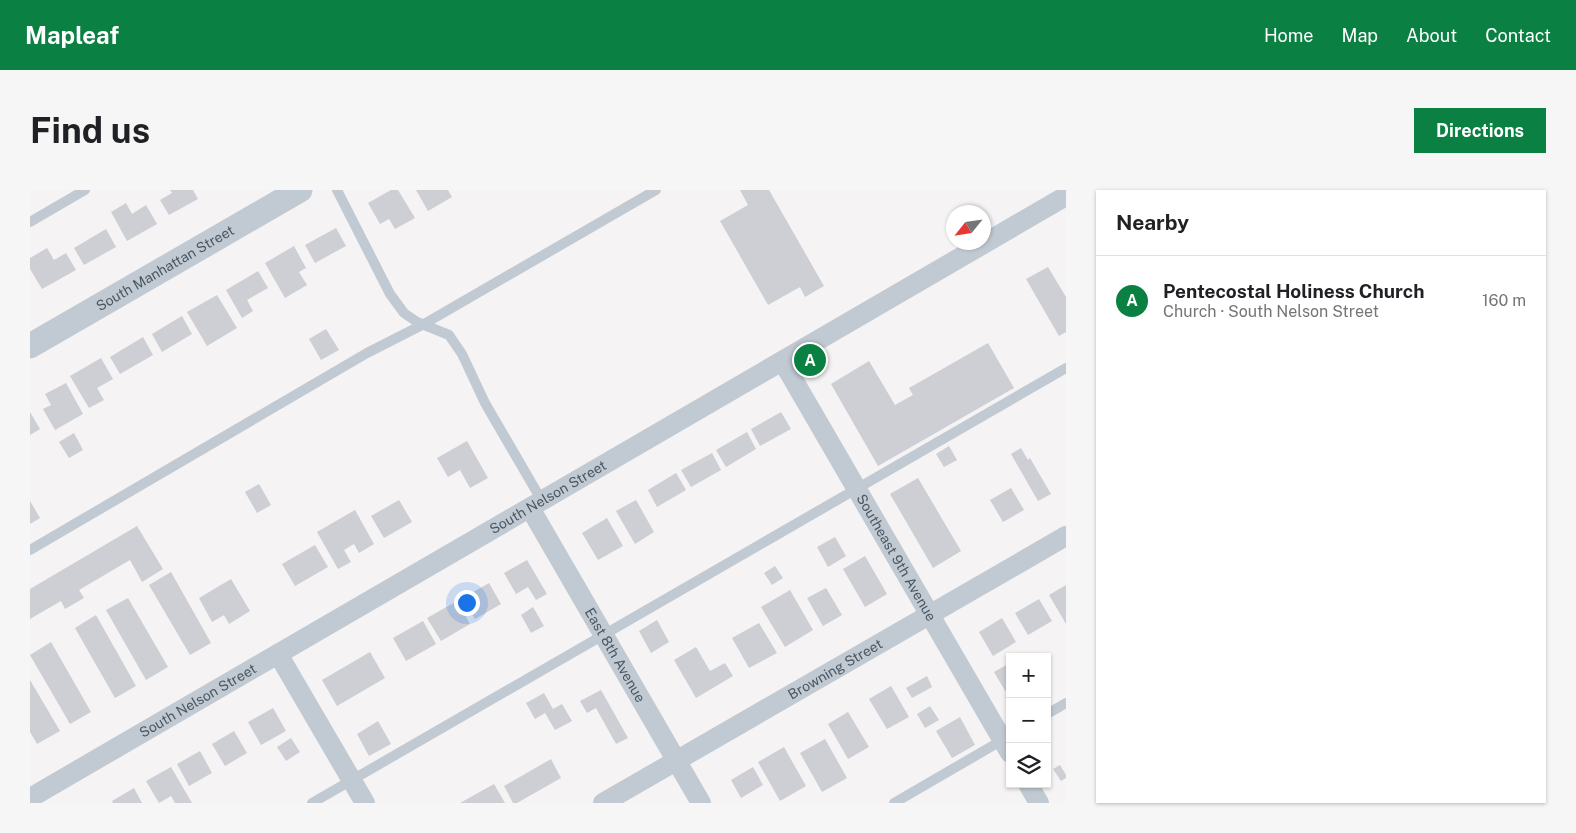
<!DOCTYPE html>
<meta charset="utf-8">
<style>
:root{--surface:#fff;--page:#f6f6f6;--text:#202124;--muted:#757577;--line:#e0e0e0;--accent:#0b8043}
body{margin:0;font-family:"Public Sans",sans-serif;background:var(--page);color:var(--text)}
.controls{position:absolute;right:15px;bottom:15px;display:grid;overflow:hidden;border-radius:0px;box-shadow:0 1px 4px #0004}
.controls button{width:45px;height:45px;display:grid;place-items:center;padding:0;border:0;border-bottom:1px solid var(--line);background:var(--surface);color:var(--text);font:25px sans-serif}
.compass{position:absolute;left:916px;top:15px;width:45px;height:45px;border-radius:50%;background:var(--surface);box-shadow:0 1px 4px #0004;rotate:240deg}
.you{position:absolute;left:436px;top:412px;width:18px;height:18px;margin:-12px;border:4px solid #fff;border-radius:50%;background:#1a73e8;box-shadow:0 0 0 8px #1a73e833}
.badge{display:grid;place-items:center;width:32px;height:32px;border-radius:50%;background:var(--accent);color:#fff;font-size:16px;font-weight:700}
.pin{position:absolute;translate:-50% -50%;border:2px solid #fff;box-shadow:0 1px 5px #0006}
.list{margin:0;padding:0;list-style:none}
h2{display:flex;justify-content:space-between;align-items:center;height:65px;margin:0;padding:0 20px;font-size:21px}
h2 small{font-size:16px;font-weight:400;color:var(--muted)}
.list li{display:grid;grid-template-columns:32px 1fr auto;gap:15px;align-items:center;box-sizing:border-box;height:90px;padding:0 20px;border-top:1px solid var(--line)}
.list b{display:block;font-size:19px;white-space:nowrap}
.list p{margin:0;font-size:16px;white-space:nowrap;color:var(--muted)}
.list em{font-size:16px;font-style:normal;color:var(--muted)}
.icon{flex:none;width:28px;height:28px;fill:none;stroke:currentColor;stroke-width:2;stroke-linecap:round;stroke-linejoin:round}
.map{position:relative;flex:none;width:1036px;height:613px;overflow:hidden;border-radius:0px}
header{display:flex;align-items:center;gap:30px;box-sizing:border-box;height:70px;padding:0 25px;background:var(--accent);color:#fff}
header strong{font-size:24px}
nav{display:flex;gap:28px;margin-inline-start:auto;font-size:18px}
.intro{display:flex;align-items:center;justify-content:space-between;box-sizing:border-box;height:120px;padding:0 30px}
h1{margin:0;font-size:35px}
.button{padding:12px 22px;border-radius:0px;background:var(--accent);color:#fff;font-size:18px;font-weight:700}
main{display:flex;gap:30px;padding:0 30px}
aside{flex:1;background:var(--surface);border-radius:0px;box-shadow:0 1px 4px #0004}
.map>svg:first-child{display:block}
.building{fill:#cdcfd5}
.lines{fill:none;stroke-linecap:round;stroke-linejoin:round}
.service{stroke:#c1cad2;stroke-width:10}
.minor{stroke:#c1cad2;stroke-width:20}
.tertiary{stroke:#c1cad2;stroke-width:25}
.labels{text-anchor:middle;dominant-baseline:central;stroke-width:4.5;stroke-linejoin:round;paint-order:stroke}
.street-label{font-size:14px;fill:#4a5661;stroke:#fff}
</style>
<header>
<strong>Mapleaf</strong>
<nav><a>Home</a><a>Map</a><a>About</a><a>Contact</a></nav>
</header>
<div class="intro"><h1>Find us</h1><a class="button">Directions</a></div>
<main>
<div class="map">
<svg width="1036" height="613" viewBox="0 0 1036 613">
<rect width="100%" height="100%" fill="#f5f3f3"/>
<g class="building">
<polygon points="140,0 163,0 168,9 139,25 130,10 142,3"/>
<polygon points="361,0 368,0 385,28 365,39 359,29 350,34 338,13"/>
<polygon points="386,0 418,0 422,7 398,21"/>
<polygon points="710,0 739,0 794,96 775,107 770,97 738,115 690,31 718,15"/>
<polygon points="96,13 102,24 116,15 127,34 97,51 81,22"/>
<polygon points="306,38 316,56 285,73 275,55"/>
<polygon points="76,39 86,57 54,75 44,58"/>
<polygon points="264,56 276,78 269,82 277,95 255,108 235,73"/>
<polygon points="17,58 24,70 36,63 46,80 12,99 0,79 0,68"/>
<polygon points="1018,77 1036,107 1036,142 1029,146 996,89"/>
<polygon points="228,81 238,98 217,110 223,121 212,128 196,100"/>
<polygon points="187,105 207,138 177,156 157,122"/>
<polygon points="152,126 162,144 132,162 122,144"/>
<polygon points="296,139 309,160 291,170 279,149"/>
<polygon points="113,147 123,165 90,184 80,167"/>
<polygon points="958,153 984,198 848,276 801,194 839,171 865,215 883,205 879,198"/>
<polygon points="71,168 83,189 67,198 74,210 59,218 40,186"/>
<polygon points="36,193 53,224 25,240 13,219 21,215 15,204"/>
<polygon points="0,222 10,239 0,245"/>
<polygon points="751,222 761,239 730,256 721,239"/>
<polygon points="717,242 726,259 696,277 686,260"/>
<polygon points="44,243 53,260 39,268 29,252"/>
<polygon points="437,251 458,288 440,298 430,280 418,287 407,268"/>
<polygon points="919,256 927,270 914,277 906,264"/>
<polygon points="991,258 998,270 1000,268 1021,304 1008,311 981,264"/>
<polygon points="682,263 691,280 661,297 651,280"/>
<polygon points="646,283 656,300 627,317 618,300"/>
<polygon points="888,288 931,361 903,378 860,304"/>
<polygon points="229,294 241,315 227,323 215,302"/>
<polygon points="981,298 994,320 973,332 960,310"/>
<polygon points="369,310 382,332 354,348 341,326"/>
<polygon points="606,310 624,342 605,354 586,321"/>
<polygon points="0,311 10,328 0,334"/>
<polygon points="325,320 344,354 329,363 324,354 314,360 321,372 308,379 287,342"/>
<polygon points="577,328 593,356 568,370 552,343"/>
<polygon points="107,336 133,379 112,392 100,370 49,400 54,408 35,419 31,411 0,429 0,399"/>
<polygon points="805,347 816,366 798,377 787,357"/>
<polygon points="285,355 298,377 265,396 252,374"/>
<polygon points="835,366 857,404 835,417 813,379"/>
<polygon points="497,370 517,404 506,410 498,397 486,404 474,383"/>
<polygon points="745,376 753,388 742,395 734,383"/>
<polygon points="141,382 181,453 160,465 119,395"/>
<polygon points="201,389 220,421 199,434 194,425 182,432 169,408"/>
<polygon points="459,393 471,414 445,429 433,408"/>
<polygon points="1036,395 1036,434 1019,405"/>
<polygon points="796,398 812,425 793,436 777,408"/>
<polygon points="760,400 783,440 755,457 731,417"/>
<polygon points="98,408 138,477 116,490 76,420"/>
<polygon points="1009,409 1022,431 998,445 985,423"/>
<polygon points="427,411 440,434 411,451 397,428"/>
<polygon points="503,417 514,436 501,443 491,425"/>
<polygon points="66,425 106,496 85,508 45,438"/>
<polygon points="972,428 986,452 963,466 949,442"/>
<polygon points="627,430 639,452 621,463 609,441"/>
<polygon points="393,431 406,454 376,471 363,448"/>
<polygon points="729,433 747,463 719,478 702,448"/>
<polygon points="21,452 61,522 40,534 0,465"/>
<polygon points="666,457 680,481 695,473 703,486 666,508 644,470"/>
<polygon points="340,462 355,488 307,516 292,490"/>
<polygon points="980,473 980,502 977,504 964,482"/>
<polygon points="897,486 902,497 882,508 876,498"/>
<polygon points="0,490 30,541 7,554 0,542"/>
<polygon points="861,496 879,527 857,539 839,509"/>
<polygon points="571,500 598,548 586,554 566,518 557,523 550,511"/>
<polygon points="514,503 523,519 532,514 542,531 525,540 515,523 505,529 496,513"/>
<polygon points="900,516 909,530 895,538 887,524"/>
<polygon points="243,518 256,541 231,555 218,532"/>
<polygon points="818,522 839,557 818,569 798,534"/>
<polygon points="930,527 945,555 922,568 906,541"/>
<polygon points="348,531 361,554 339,566 327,544"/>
<polygon points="204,541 217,563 195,576 182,554"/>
<polygon points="261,548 270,562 256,571 247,557"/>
<polygon points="795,549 817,588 792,602 770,563"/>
<polygon points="754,557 776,596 750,611 728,572"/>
<polygon points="170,561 182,583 159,596 147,574"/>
<polygon points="521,569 531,588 487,613 483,613 474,596"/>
<polygon points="1030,575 1036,585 1036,588 1031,591 1023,579"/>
<polygon points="141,577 162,613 145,613 141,606 129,613 116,591"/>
<polygon points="723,577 733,595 711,608 701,590"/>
<polygon points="464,594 475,613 430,613"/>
<polygon points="104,598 112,613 83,613 82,611"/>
</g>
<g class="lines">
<g class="service">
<polyline points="307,0 360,104 374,123 387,132 419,145 432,164 455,213 512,311"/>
<polyline points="0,32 55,0"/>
<polyline points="0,360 337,163 394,134 626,0"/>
<polyline points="1017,524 1036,513"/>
<polyline points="282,613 1036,178"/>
<polyline points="864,613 976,548"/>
</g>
<g class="minor">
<path id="s1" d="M753 172 980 563"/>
<path id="s2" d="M500 318 671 613"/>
<polyline points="248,464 335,613"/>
<polyline points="998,594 1009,613"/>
<path id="s3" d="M0 608 1036 6"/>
<path id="s4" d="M573 613 1036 346"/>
</g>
<path class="tertiary" id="s5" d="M0 156 270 0"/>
</g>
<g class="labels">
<g class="street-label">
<text stroke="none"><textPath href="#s5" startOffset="156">South Manhattan Street</textPath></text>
<text stroke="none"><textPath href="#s3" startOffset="599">South Nelson Street</textPath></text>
<text stroke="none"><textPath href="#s1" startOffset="226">Southeast 9th Avenue</textPath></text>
<text stroke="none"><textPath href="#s2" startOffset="170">East 8th Avenue</textPath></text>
<text stroke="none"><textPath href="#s4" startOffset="268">Browning Street</textPath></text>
<text stroke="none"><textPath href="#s3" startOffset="194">South Nelson Street</textPath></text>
</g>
</g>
</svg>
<div class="controls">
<button>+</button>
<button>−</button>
<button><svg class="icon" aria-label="layers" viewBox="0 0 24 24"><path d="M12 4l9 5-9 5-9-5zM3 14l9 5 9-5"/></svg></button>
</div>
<svg class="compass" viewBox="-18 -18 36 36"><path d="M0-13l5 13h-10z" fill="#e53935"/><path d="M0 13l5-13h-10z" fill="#757577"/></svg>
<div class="you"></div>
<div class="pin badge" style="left:780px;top:170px">A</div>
</div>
<aside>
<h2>Nearby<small></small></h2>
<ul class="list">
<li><span class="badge">A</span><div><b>Pentecostal Holiness Church</b><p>Church · South Nelson Street</p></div><em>160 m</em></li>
</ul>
</aside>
</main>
